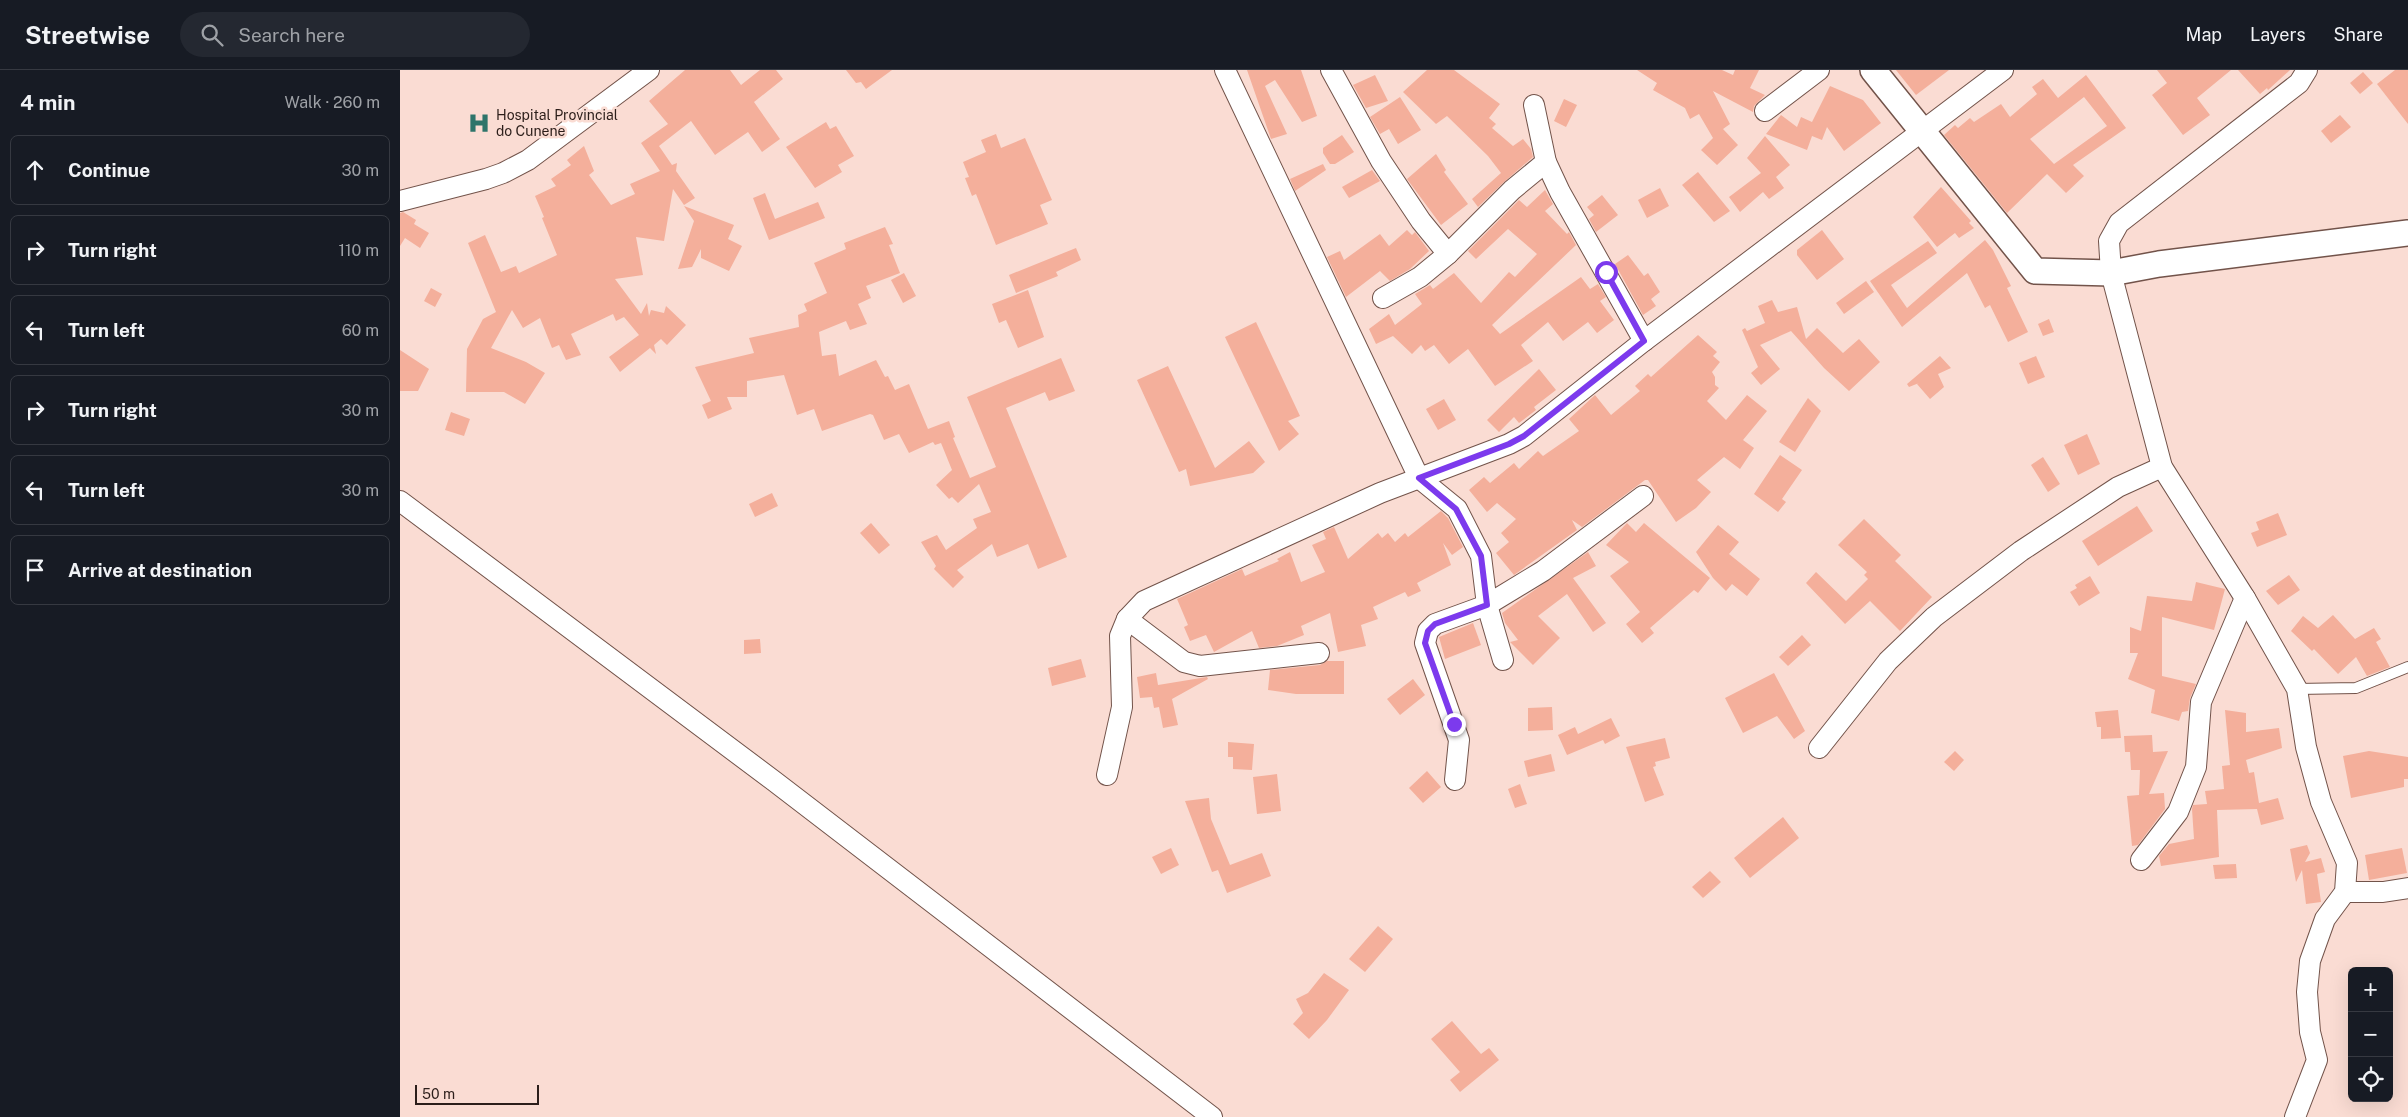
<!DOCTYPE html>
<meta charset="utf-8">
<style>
:root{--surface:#171b24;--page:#242831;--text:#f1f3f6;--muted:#9ea1a6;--line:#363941}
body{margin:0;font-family:"Public Sans",sans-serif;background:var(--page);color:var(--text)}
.controls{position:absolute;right:15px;bottom:15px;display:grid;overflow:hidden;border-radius:8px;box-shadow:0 5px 20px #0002}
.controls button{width:45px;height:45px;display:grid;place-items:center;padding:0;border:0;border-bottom:1px solid var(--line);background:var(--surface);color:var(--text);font:25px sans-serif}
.scale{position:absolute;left:15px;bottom:12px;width:124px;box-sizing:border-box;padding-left:5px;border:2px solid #2c1e1a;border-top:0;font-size:14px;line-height:18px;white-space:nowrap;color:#2c1e1a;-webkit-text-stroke:4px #fadcd3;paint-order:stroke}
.stop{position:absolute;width:15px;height:15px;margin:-11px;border:4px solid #7c3aed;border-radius:50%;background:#fff}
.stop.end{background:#7c3aed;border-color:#fff;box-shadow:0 1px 5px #0008}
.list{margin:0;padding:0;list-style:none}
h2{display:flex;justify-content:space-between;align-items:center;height:65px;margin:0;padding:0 20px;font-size:21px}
h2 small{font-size:16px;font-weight:400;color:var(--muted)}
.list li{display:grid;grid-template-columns:32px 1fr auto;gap:15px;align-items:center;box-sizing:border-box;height:70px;margin:0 10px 10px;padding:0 10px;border:1px solid var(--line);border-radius:8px}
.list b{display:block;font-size:19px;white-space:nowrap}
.list em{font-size:16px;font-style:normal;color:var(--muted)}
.icon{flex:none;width:28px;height:28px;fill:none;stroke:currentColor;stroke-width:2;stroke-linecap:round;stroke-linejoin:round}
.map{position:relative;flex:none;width:2008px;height:1047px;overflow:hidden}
header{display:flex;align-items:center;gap:30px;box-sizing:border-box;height:70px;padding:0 25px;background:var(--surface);border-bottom:1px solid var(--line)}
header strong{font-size:24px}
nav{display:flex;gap:28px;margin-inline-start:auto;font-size:18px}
.search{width:350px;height:45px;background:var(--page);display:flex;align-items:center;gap:12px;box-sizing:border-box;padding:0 18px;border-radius:28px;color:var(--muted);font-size:19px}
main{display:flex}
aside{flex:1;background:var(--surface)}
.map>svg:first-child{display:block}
.building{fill:#f4af9b;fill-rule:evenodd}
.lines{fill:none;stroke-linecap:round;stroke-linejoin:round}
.service-casing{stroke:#72534a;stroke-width:12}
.minor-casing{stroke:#72534a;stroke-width:22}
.tertiary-casing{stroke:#72534a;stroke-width:28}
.service{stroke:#fff;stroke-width:10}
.minor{stroke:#fff;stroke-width:20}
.tertiary{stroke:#fff;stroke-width:25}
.route{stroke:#7c3aed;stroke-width:6}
.labels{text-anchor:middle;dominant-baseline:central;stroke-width:5;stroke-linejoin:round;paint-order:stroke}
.poi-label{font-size:14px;fill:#2c1e1a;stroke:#fadcd3;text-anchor:start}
</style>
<header>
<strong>Streetwise</strong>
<div class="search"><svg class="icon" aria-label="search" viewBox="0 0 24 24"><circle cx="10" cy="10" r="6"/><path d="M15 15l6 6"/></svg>Search here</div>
<nav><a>Map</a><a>Layers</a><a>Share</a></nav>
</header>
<main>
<aside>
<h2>4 min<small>Walk · 260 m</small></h2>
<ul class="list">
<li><svg class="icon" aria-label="ahead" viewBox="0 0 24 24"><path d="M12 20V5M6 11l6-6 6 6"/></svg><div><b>Continue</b></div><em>30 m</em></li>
<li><svg class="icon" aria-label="right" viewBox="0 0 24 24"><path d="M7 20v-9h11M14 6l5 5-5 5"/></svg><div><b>Turn right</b></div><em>110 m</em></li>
<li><svg class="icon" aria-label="left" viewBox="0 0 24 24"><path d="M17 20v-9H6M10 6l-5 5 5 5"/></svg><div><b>Turn left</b></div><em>60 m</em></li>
<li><svg class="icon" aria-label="right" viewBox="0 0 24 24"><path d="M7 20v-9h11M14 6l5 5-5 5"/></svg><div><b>Turn right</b></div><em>30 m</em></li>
<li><svg class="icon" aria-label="left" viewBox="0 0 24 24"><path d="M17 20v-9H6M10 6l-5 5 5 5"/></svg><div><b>Turn left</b></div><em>30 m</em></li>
<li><svg class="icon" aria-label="arrive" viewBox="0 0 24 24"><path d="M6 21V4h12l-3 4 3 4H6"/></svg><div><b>Arrive at destination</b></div></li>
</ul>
</aside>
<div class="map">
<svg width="2008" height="1047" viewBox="0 0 2008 1047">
<rect width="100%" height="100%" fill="#fadcd3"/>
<g class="building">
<polygon points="285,0 330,0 341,15 360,0 376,0 383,9 354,32 380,69 362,82 348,62 315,85 291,51 259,76 272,95 277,93 276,101 295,128 284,135 273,119 264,171 236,167 243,205 215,209 241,244 247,233 249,246 251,240 264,243 266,236 286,255 267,275 261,269 254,275 256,284 250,278 220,302 209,287 239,265 224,247 216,251 213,244 171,264 181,285 166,290 159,275 152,278 140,248 123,258 112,240 91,278 126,292 145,303 125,334 104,322 66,322 67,279 83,249 96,242 68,173 85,165 101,202 116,196 119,203 157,185 142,148 144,147 135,126 156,116 151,109 171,95 167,90 184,76 194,101 189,105 211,135 235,124 230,114 260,101 241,73 268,54 249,31"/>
<polygon points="446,0 492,0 466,19 461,12 456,13"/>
<polygon points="847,0 901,0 917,46 902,52 875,10 865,16 887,64 871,69"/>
<polygon points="1027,0 1054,0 1100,34 1089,48 1096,54 1092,58 1113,76 1123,69 1131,79 1133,87 1104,112 1078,137 1072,129 1101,103 1088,86 1047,46 1036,54 1003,22"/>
<polygon points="1237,0 1322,0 1333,5 1335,0 1359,0 1350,18 1365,25 1354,36 1353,42 1313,21 1330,54 1323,59 1338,75 1317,95 1301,80 1313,68 1299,44 1290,49 1285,38 1253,20 1257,13"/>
<polygon points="1496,0 1549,0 1516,25"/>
<polygon points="1757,0 1831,0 1797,28 1810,45 1783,65 1752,25 1767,13"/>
<polygon points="1838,0 1890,0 1868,20 1867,18 1860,24"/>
<polygon points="1995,0 2008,0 2008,54 1977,14"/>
<polygon points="1963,2 1973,13 1960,24 1950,13"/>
<polygon points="975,5 988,31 966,38 953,15"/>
<path d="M1686 5 1726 58 1673 95 1684 106 1666 123 1647 104 1607 143 1544 65 1555 55 1558 58 1570 48 1574 52 1601 34 1610 47 1637 24 1632 17 1643 9 1658 28ZM1684 27 1707 56 1654 94 1630 69Z"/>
<polygon points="1430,16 1463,30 1481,53 1444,81 1427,57 1422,70 1412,66 1407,80 1366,64 1381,45 1397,57 1401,47 1412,52"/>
<polygon points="1000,27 1021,60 998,74 989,59 980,64 970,47"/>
<polygon points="1164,29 1177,35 1166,57 1154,51"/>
<polygon points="1940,45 1951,57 1931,73 1921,61"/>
<polygon points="426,52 430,59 436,56 454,86 438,95 442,102 415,118 386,77"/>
<polygon points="596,64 601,78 625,68 652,130 640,135 648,154 596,175 576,124 572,126 565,108 569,107 563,92 586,82 581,70"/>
<polygon points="942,65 954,82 935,94 930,94 923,83 923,78"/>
<polygon points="1365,66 1390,95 1376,107 1384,118 1369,129 1363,122 1340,142 1329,127 1361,103 1347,88"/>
<polygon points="1036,84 1046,100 1044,102 1068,134 1041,155 1007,109"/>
<polygon points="923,94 926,100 895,121 890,109"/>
<polygon points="972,100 980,111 949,128 942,117"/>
<polygon points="1298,102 1330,141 1314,152 1282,115"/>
<polygon points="1541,117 1571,151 1569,153 1574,158 1559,168 1555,163 1537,177 1513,147"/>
<polygon points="1260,118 1269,136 1247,148 1238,130"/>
<polygon points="1145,120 1153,134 1145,141 1167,164 1169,162 1176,175 1092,255 1100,264 1181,207 1190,219 1198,214 1206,227 1200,231 1214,250 1197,263 1188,252 1163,271 1148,252 1121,275 1133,291 1095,316 1068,279 1049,294 1034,275 1025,281 1021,275 1012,284 993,266 976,274 969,259 989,244 995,255 1022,234 1015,224 1030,215 1033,219 1054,203 1081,233 1109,202 1115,207 1137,184 1108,159 1076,189 1068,181 1119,130 1127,137"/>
<polygon points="365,123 375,149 418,132 425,148 369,170 353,128"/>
<polygon points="1202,125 1218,145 1196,162 1189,149 1194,145 1187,137"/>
<polygon points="284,136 334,155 328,169 342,176 329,201 301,188 301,179 292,197 278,199 294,151"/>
<polygon points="3,142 16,150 14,154 29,163 20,178 5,168 0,176 0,143"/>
<polygon points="485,157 493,174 489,175 500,203 466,216 471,228 458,234 467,254 450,260 446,251 419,262 422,286 436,284 439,306 476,290 485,307 488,306 495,320 509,314 528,359 549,351 555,367 553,368 570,408 596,397 567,327 661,288 675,321 649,331 645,322 606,338 667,487 638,499 628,474 597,487 592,474 557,500 564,507 553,518 534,499 536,496 521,472 537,465 546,480 577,458 573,449 591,442 579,414 558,433 552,427 549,429 536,415 552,400 541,373 535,375 533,372 509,383 499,364 484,370 473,345 470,344 422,361 414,339 397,345 384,305 347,311 347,327 327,327 332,339 308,349 302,335 311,331 295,297 354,283 349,268 399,257 398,245 407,241 404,234 427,223 414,193 446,179 444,173"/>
<polygon points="1007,160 1012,165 1015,162 1029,181 1010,199 990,211 980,201 946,227 927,187 940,181 944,190 980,164 989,176"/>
<polygon points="1422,160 1444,189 1417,210 1397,185 1397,180"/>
<polygon points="1585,170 1593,180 1611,216 1607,218 1628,262 1608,272 1590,235 1585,238 1567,203 1502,257 1470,211 1528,171 1537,183 1491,215 1507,238"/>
<polygon points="676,178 681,190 656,202 658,206 616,223 609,205"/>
<polygon points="1228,185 1244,206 1248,203 1260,222 1251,229 1256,236 1243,245 1215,194"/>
<polygon points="504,203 516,226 503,233 491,210"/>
<polygon points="1466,211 1474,222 1444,244 1436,233"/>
<polygon points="31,218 42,224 35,237 24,231"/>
<polygon points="628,220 644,267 618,278 606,250 599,253 592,234"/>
<polygon points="1372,230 1378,242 1397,237 1406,269 1417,258 1443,283 1459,269 1480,292 1449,321 1424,298 1391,261 1360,275 1380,299 1361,315 1351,303 1358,297 1342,260 1345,258 1347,261 1365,253 1358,236"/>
<polygon points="1649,249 1654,262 1643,266 1638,254"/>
<polygon points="856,252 900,346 888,351 899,364 879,381 825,267"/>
<polygon points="1298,265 1317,282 1313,286 1320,292 1312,302 1315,307 1315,315 1319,318 1307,331 1326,350 1347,325 1367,341 1343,370 1354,378 1340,399 1324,387 1297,410 1311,422 1296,438 1276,452 1248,410 1245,410 1182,457 1172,450 1177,460 1114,505 1096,483 1109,472 1101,463 1116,449 1097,433 1087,442 1069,420 1084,407 1090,413 1114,393 1119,399 1138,381 1143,386 1179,361 1169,349 1195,325 1211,345 1240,321 1235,316 1248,304 1251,307"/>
<polygon points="0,280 29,299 18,321 0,321"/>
<polygon points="1540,286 1551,298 1538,304 1544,317 1530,329 1517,314 1519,313 1509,317 1507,314"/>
<polygon points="1636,286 1645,307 1628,314 1619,293"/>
<polygon points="768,296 815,398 849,371 865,392 853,403 790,416 786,399 779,402 737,310"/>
<polygon points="1139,299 1156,320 1134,337 1136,340 1119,353 1114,347 1099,362 1087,350"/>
<polygon points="1408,328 1421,341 1395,382 1379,372"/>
<polygon points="1044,329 1056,350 1038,360 1026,339"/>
<polygon points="51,342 70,349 64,366 45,360"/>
<polygon points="1687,364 1700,394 1678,405 1664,375"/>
<polygon points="1380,385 1402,400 1382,429 1386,432 1378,442 1354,424"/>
<polygon points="1643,387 1660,414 1648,422 1631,395"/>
<polygon points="372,423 378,436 355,447 349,434"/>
<polygon points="1737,436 1753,461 1698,496 1682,471"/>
<polygon points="1041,441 1048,448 1063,477 1052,485 1043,473 1051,495 1017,513 1021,521 1008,527 1005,522 973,537 978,549 961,555 966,576 938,582 930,543 901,556 904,565 877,576 859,578 852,561 814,582 806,565 790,571 784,557 788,555 777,529 842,499 845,506 879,491 877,489 890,482 901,512 925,502 912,475 926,469 923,462 934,457 948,489 978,463 982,468 988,463 995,472 1005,463 1008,467"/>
<polygon points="1878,443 1887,465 1857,477 1851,463 1859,460 1856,452"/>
<polygon points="1464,449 1501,485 1495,491 1532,527 1500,561 1470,531 1445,554 1406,513 1416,502 1446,531 1468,509 1464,505 1467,502 1438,475"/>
<polygon points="471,453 490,475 479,484 460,463"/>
<polygon points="1227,453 1236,462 1244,453 1310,508 1298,523 1294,520 1250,558 1254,563 1242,573 1226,554 1240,542 1210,506 1229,492 1206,475"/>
<polygon points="1318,455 1339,472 1329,484 1360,509 1347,526 1332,514 1326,521 1313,508 1296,482"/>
<polygon points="1188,482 1196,496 1173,508 1206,553 1193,562 1167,524 1138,546 1160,568 1133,595 1110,572 1118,570 1105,553 1102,543"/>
<polygon points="1889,505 1900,520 1878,535 1866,521"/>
<polygon points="1690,506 1700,523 1679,536 1670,522 1677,518 1675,515"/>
<polygon points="1796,512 1825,519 1814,560 1762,547 1762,606 1796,614 1790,628 1788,641 1782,642 1779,651 1751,643 1755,620 1728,609 1738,583 1730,583 1730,557 1741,561 1747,526 1792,531"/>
<polygon points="1933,545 1955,569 1974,558 1981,569 1976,572 1990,597 1967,606 1956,587 1938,604 1914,579 1912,581 1891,561 1903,546 1918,558"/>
<polygon points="1073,553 1081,575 1045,589 1039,567"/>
<polygon points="1402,565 1411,575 1388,596 1379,587"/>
<polygon points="360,569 361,583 344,584 344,570"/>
<polygon points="681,589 686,607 652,616 648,598"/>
<polygon points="927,591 944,591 944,624 896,624 868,620 870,600 920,595"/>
<polygon points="756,603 758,615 807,607 808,609 772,629 778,655 763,658 759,637 754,638 752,627 740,628 737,607"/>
<polygon points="1374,603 1405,661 1394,669 1377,646 1343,663 1325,628"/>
<polygon points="1013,609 1025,625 1000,645 987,629"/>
<polygon points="1152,637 1153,660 1128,661 1128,638"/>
<polygon points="1718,640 1721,668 1701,669 1701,657 1697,657 1695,642"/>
<polygon points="1825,640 1846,643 1846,662 1879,658 1882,678 1846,690 1849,703 1854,702 1859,733 1878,728 1884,749 1861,755 1857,739 1817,740 1819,787 1761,796 1759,786 1769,774 1794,769 1792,739 1793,735 1807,734 1805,721 1824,719 1822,696 1830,695"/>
<polygon points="1211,648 1220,666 1205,674 1203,670 1167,685 1158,665 1175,657 1178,664"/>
<polygon points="1752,665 1753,682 1768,681 1749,724 1764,723 1765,739 1738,775 1732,776 1727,726 1739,725 1740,700 1731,700 1730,682 1725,682 1724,666"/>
<polygon points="1265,668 1270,688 1255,692 1256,696 1253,697 1264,725 1245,732 1226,677"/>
<polygon points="828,672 854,674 852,700 833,699 833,687 828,687"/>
<polygon points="1555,681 1564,690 1554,701 1544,692"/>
<polygon points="1969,681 2008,687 2008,709 2004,709 2004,717 1951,728 1943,686"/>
<polygon points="1151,684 1155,701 1128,707 1124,691"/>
<polygon points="1027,701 1041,717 1023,733 1009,718"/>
<polygon points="877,704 881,741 857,744 853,707"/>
<polygon points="1120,714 1127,734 1115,738 1108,719"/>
<polygon points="809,728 811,749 830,795 862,783 871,806 827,823 818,800 812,802 785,731"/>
<polygon points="1383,747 1399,768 1350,808 1334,788"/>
<polygon points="1907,775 1910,783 1905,792 1921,788 1925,802 1917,804 1921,832 1906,834 1902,800 1896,812 1890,779"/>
<polygon points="771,778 779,795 761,804 752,787"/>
<polygon points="2002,778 2007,803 1969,810 1965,785"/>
<polygon points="1836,794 1837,808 1815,809 1813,795"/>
<polygon points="1310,801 1321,812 1303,828 1292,817"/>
<polygon points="978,856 993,869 965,902 949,889"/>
<polygon points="924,903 949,920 927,950 909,969 893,954 903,943 896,929 908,923"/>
<polygon points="1052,951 1081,984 1089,978 1099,990 1060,1022 1050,1010 1060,1002 1031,969"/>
</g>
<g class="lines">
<g class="service-casing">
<polyline id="service" points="1897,619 1956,618 2008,597"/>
</g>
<g class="minor-casing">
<g id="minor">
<polyline points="825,0 1019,408 1057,439 1081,486 1087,535 1103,590"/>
<polyline points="931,0 981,91 1021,151 1048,184"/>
<polyline points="1134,35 1146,92 1160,122 1244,271"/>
<polyline points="1365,41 1419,0"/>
<polyline points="0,131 86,109 103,103 128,90 249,0"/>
<polyline points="983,228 1020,207 1048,184 1112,120 1146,92"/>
<polyline points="0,431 374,711 812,1047"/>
<polyline points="727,549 784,592 800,596 919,583"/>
<polyline points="1419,678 1488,591 1534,547 1621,481 1718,417 1762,397"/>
<polyline points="707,705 722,637 720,566 727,549 744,531 980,423 1109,374 1124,366 1244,271 1603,0"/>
<polyline points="1055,710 1059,670 1025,573 1028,561 1035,554 1087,535 1143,501 1243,426"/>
<polyline points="1741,790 1778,742 1796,697 1801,632 1845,528"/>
<polyline points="1945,822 1983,822 2008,818"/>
<polyline points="1895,1047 1917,990 1910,962 1907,922 1910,891 1925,849 1945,822 1947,793 1921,732 1906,677 1897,619 1845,528 1762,397 1711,203 1709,171 1719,153 1899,13 1907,0"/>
</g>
</g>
<g class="tertiary-casing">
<polyline id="tertiary" points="1473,0 1635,201 1711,203 1759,194 2008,163"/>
</g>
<use href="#service" class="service"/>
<use href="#minor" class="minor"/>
<use href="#tertiary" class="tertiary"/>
</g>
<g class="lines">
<polyline class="route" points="1054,654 1025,573 1028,561 1035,554 1087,535 1081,486 1056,439 1019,408 1109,374 1124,366 1244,271 1206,202"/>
</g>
<defs>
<g id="hospital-bare" transform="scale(1.725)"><path d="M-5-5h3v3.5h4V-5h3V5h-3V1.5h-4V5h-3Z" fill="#2e746a" stroke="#fadcd3" stroke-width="2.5" paint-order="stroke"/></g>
</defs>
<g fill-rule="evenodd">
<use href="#hospital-bare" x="79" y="53"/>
</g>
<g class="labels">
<g class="poi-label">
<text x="96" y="45">Hospital Provincial<tspan x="96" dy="16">do Cunene</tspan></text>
</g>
</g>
</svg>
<div class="controls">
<button>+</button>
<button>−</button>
<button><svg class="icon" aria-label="locate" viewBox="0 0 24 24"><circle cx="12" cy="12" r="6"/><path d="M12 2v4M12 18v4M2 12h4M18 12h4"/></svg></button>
</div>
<div class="scale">50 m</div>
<div class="stop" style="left:1206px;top:202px"></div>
<div class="stop end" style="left:1054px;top:654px"></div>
</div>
</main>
